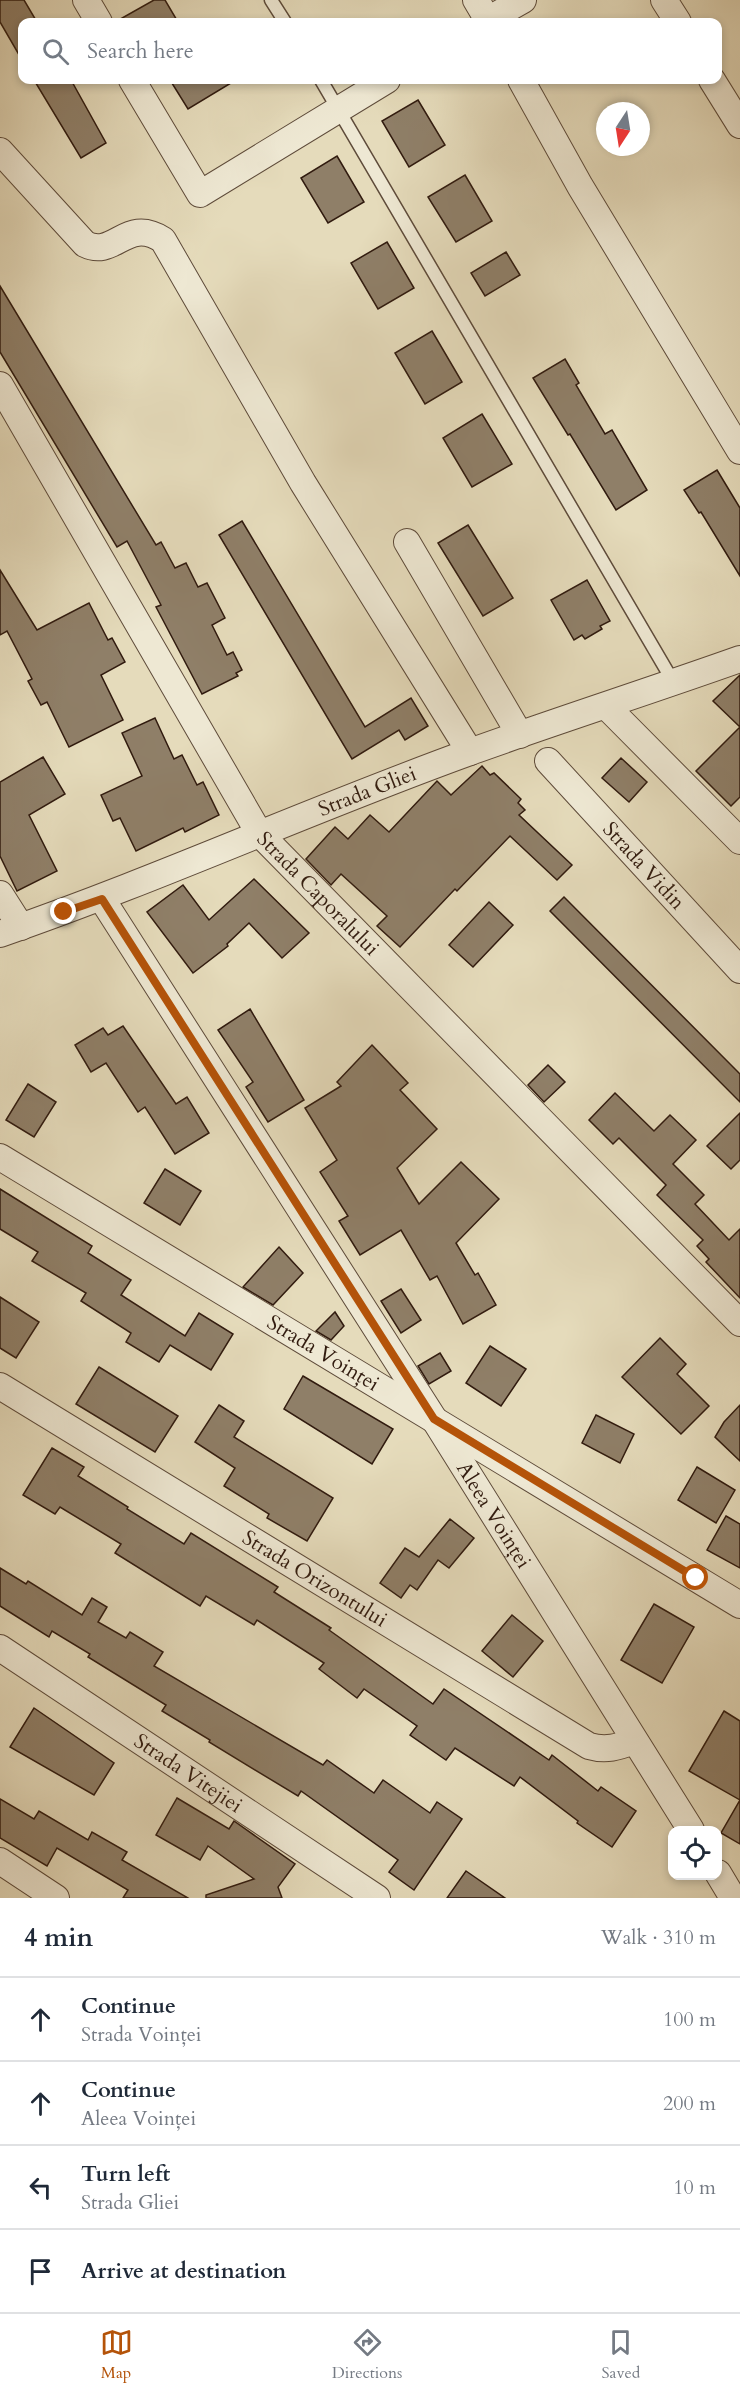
<!DOCTYPE html>
<meta charset="utf-8">
<style>
:root{--surface:#fff;--page:#f6f6f7;--text:#1f2937;--muted:#747a83;--line:#e0e1e3;--accent:#b45309}
body{margin:0;font-family:Cardo,serif;background:var(--page);color:var(--text)}
.controls{position:absolute;right:18px;bottom:18px;display:grid;overflow:hidden;border-radius:12px;box-shadow:0 3px 9px #0003}
.controls button{width:54px;height:54px;display:grid;place-items:center;padding:0;border:0;border-bottom:2px solid var(--line);background:var(--surface);color:var(--text);font:30px sans-serif}
.compass{position:absolute;left:596px;top:102px;width:54px;height:54px;border-radius:50%;background:var(--surface);box-shadow:0 3px 9px #0003;rotate:192deg}
.stop{position:absolute;width:18px;height:18px;margin:-14px;border:4px solid #b45309;border-radius:50%;background:#fff}
.stop.end{background:#b45309;border-color:#fff;box-shadow:0 2px 6px #0008}
.list{margin:0;padding:0;list-style:none}
h2{display:flex;justify-content:space-between;align-items:center;height:78px;margin:0;padding:0 24px;font-size:26px}
h2 small{font-size:20px;font-weight:400;color:var(--muted)}
.list li{display:grid;grid-template-columns:39px 1fr auto;gap:18px;align-items:center;box-sizing:border-box;height:84px;padding:0 24px;border-top:2px solid var(--line)}
.list b{display:block;font-size:22px;white-space:nowrap}
.list p{margin:0;font-size:20px;white-space:nowrap;color:var(--muted)}
.list em{font-size:20px;font-style:normal;color:var(--muted)}
.icon{flex:none;width:33px;height:33px;fill:none;stroke:currentColor;stroke-width:2;stroke-linecap:round;stroke-linejoin:round}
.map{position:relative;flex:none;width:740px;height:1898px;overflow:hidden}
.search{position:absolute;background:var(--surface);box-shadow:0 3px 9px #0003;left:18px;right:18px;top:18px;height:66px;display:flex;align-items:center;gap:15px;box-sizing:border-box;padding:0 21px;border-radius:12px;color:var(--muted);font-size:22px}
.sheet{height:414px;background:var(--surface)}
nav{display:flex;justify-content:space-around;align-items:center;box-sizing:border-box;height:84px;border-top:2px solid var(--line);background:var(--surface);font-size:16px;color:var(--muted)}
nav a{display:grid;justify-items:center;gap:3px}
nav .on{color:var(--accent)}
.map>svg:first-child{display:block}
.building{fill:#8f7f68;stroke:#311b0f;stroke-width:1.5}
.lines{fill:none;stroke-linecap:round;stroke-linejoin:round}
.lane-casing{stroke:#5e4b3a;stroke-width:15}
.street-casing{stroke:#5e4b3a;stroke-width:28}
.lane{stroke:#eee8d3;stroke-width:12}
.street{stroke:#eee8d3;stroke-width:26}
.route{stroke:#b45309;stroke-width:8}
.labels{text-anchor:middle;dominant-baseline:central;stroke-width:6;stroke-linejoin:round;paint-order:stroke}
.street-label{font-size:21px;fill:#311b0f;stroke:#eee8d3}
</style>
<div class="map">
<svg width="740" height="1898" viewBox="0 0 740 1898">
<rect width="100%" height="100%" fill="#e5dbbb"/>
<filter id="stains"><feTurbulence type="fractalNoise" baseFrequency=".00333" numOctaves="4"/><feColorMatrix values="0 0 0 0 .2 0 0 0 0 .09 0 0 0 0 .02 0 0 0 .5 -.17"/></filter>
<radialGradient id="worn" r=".72"><stop offset=".6" stop-color="#630" stop-opacity="0"/><stop offset="1" stop-color="#630" stop-opacity=".3"/></radialGradient>
<g class="building">
<polygon points="0,0 24,0 37,22 22,22 22,60 0,22"/>
<polygon points="154,0 165,0 178,22 115,22"/>
<polygon points="34,80 71,80 106,143 81,158"/>
<polygon points="170,80 236,80 188,109"/>
<polygon points="418,100 445,145 409,167 382,121"/>
<polygon points="337,156 364,202 328,223 301,178"/>
<polygon points="465,175 492,221 456,242 428,197"/>
<polygon points="387,242 414,288 378,309 351,263"/>
<polygon points="506,252 520,275 485,296 471,273"/>
<polygon points="0,286 156,545 161,542 175,568 186,563 198,587 207,583 225,618 212,625 227,655 233,652 242,670 236,673 238,676 202,694 156,607 161,605 127,541 117,547 0,352"/>
<polygon points="432,331 462,382 425,404 395,353"/>
<polygon points="565,359 579,383 576,385 605,434 612,430 647,490 616,510 570,434 568,435 533,378"/>
<polygon points="482,414 512,464 472,487 443,438"/>
<polygon points="717,470 740,508 740,576 701,512 699,513 684,490"/>
<polygon points="242,521 365,727 411,698 428,726 405,740 399,730 352,759 219,535"/>
<polygon points="468,525 513,598 483,616 438,543"/>
<polygon points="0,570 37,630 89,603 108,640 112,638 125,662 101,675 123,720 69,747 47,702 41,705 28,681 32,679 7,631 0,635"/>
<polygon points="587,580 610,621 600,626 602,629 585,639 582,635 574,640 551,600"/>
<polygon points="740,675 740,797 731,806 696,771 740,727 713,701"/>
<polygon points="155,718 174,759 182,755 197,785 203,782 219,815 185,832 183,828 136,851 120,818 113,821 101,795 142,776 122,733"/>
<polygon points="43,757 65,794 29,815 57,871 17,891 0,856 0,782"/>
<polygon points="621,758 647,782 629,802 602,778"/>
<polygon points="482,766 490,775 494,773 521,799 518,803 525,810 519,815 572,865 557,880 510,836 457,891 455,889 400,947 377,926 387,916 341,874 331,885 306,859 335,827 348,839 370,815 389,832 437,781 451,795"/>
<polygon points="254,879 309,933 282,958 249,923 227,944 228,946 193,973 147,912 183,885 209,920"/>
<polygon points="564,897 740,1074 740,1102 550,911"/>
<polygon points="489,902 513,925 473,967 449,945"/>
<polygon points="250,1009 304,1100 268,1122 246,1087 253,1082 218,1030"/>
<polygon points="123,1026 176,1104 187,1097 209,1133 175,1154 145,1107 138,1112 106,1063 91,1072 75,1045 103,1028 108,1035"/>
<polygon points="372,1045 408,1083 400,1090 437,1129 397,1168 419,1204 461,1162 499,1199 456,1243 475,1275 478,1273 496,1305 463,1324 437,1276 430,1280 401,1230 360,1255 339,1221 348,1216 320,1172 337,1160 305,1108 341,1086 337,1082"/>
<polygon points="548,1065 565,1082 544,1102 528,1085"/>
<polygon points="28,1084 56,1102 34,1137 6,1120"/>
<polygon points="615,1093 654,1131 670,1115 696,1140 673,1164 704,1195 695,1204 729,1240 740,1229 740,1298 706,1262 709,1259 697,1246 703,1240 657,1195 666,1185 619,1138 613,1144 589,1120"/>
<polygon points="740,1113 740,1160 731,1169 707,1146"/>
<polygon points="165,1169 201,1191 180,1225 144,1203"/>
<polygon points="0,1189 92,1246 88,1253 131,1280 121,1295 185,1336 199,1313 233,1334 211,1370 170,1345 159,1362 126,1342 131,1333 81,1301 86,1293 32,1261 38,1252 0,1229"/>
<polygon points="279,1247 303,1273 273,1305 243,1287"/>
<polygon points="401,1289 421,1320 401,1333 381,1301"/>
<polygon points="0,1297 39,1322 16,1358 0,1348"/>
<polygon points="335,1312 344,1326 331,1340 316,1331"/>
<polygon points="660,1338 686,1364 677,1374 709,1406 681,1434 622,1377"/>
<polygon points="490,1346 526,1369 501,1406 466,1383"/>
<polygon points="440,1353 451,1371 429,1384 418,1366"/>
<polygon points="99,1367 178,1416 155,1452 76,1404"/>
<polygon points="303,1376 393,1429 372,1464 284,1409"/>
<polygon points="219,1405 244,1421 234,1437 333,1498 307,1541 267,1518 269,1514 224,1486 235,1468 195,1442"/>
<polygon points="740,1405 740,1461 715,1437 724,1422"/>
<polygon points="596,1415 634,1434 620,1463 582,1443"/>
<polygon points="52,1448 84,1467 78,1476 128,1507 127,1509 184,1544 191,1533 278,1587 274,1592 331,1628 329,1630 433,1704 444,1689 549,1760 552,1755 598,1791 601,1787 636,1811 612,1847 577,1823 578,1821 520,1777 514,1786 455,1748 446,1760 410,1735 417,1726 364,1689 357,1698 319,1669 324,1663 257,1620 254,1625 206,1596 200,1606 115,1553 121,1544 60,1507 55,1514 23,1495"/>
<polygon points="697,1467 735,1490 716,1523 678,1500"/>
<polygon points="726,1516 740,1524 740,1568 707,1550"/>
<polygon points="450,1519 474,1538 449,1568 438,1560 417,1590 410,1585 401,1598 380,1583 405,1548 419,1557"/>
<polygon points="0,1568 26,1584 28,1581 82,1615 92,1598 107,1607 98,1622 126,1638 130,1632 163,1652 154,1666 323,1765 327,1760 374,1793 383,1780 430,1813 437,1802 462,1819 414,1890 389,1872 398,1860 301,1791 298,1796 209,1742 210,1740 162,1711 166,1705 88,1657 90,1654 52,1631 49,1637 0,1606"/>
<polygon points="654,1604 694,1627 662,1683 621,1660"/>
<polygon points="512,1615 543,1641 513,1677 482,1651"/>
<polygon points="34,1708 114,1763 94,1795 10,1747"/>
<polygon points="724,1711 740,1721 740,1800 689,1771"/>
<polygon points="177,1798 229,1829 234,1821 295,1864 278,1887 282,1898 206,1898 206,1895 254,1879 208,1846 200,1860 156,1835"/>
<polygon points="0,1799 34,1819 39,1811 88,1840 92,1832 127,1852 122,1860 188,1898 123,1898 128,1890 57,1848 47,1866 0,1838"/>
<polygon points="740,1800 740,1844 721,1833"/>
<polygon points="466,1871 505,1898 447,1898"/>
</g>
<g class="lines">
<g class="lane-casing">
<g id="lane">
<polyline points="271,0 285,22"/>
<polyline points="321,80 674,683"/>
</g>
</g>
<g class="street-casing">
<g id="street">
<polyline points="86,0 99,22"/>
<polyline points="476,0 489,22"/>
<polyline points="664,0 678,22"/>
<polyline points="484,22 523,0"/>
<polyline points="132,80 200,194 387,80"/>
<polyline points="521,80 580,186 740,451"/>
<polyline points="712,80 740,125"/>
<path d="M0 151 85 244C115 259 126 216 163 240L303 483 470 752"/>
<path id="s1" d="M0 385 259 833 740 1323"/>
<polyline points="407,542 520,735"/>
<polyline points="606,706 740,841"/>
<path id="s2" d="M548 761 740 970"/>
<polyline points="0,894 21,927"/>
<path id="s3" d="M102 899 434 1419 691 1830"/>
<path id="s4" d="M0 934C159 879 312 809 470 752 559 720 650 691 740 659"/>
<path id="s5" d="M0 1157 740 1605"/>
<path id="s6" d="M0 1386 589 1746C606 1751 618 1747 634 1741"/>
<path id="s7" d="M0 1648 377 1898"/>
<polyline points="0,1861 56,1898"/>
<polyline points="718,1873 733,1898"/>
</g>
</g>
<use href="#lane" class="lane"/>
<use href="#street" class="street"/>
</g>
<g class="lines">
<polyline class="route" points="64,912 102,899 434,1419 696,1578"/>
</g>
<g class="labels">
<g class="street-label">
<text stroke="none"><textPath href="#s4" startOffset="394">Strada Gliei</textPath></text>
<text stroke="none"><textPath href="#s2" startOffset="142">Strada Vidin</textPath></text>
<text stroke="none"><textPath href="#s1" startOffset="602">Strada Caporalului</textPath></text>
<text stroke="none"><textPath href="#s5" startOffset="378">Strada Voinței</textPath></text>
<text stroke="none"><textPath href="#s3" startOffset="730">Aleea Voinței</textPath></text>
<text stroke="none"><textPath href="#s6" startOffset="369">Strada Orizontului</textPath></text>
<text stroke="none"><textPath href="#s7" startOffset="226">Strada Vitejiei</textPath></text>
</g>
</g>
<rect width="100%" height="100%" filter="url(#stains)"/>
<rect width="100%" height="100%" fill="url(#worn)"/>
</svg>
<div class="controls">
<button><svg class="icon" aria-label="locate" viewBox="0 0 24 24"><circle cx="12" cy="12" r="6"/><path d="M12 2v4M12 18v4M2 12h4M18 12h4"/></svg></button>
</div>
<svg class="compass" viewBox="-18 -18 36 36"><path d="M0-13l5 13h-10z" fill="#e53935"/><path d="M0 13l5-13h-10z" fill="#747a83"/></svg>
<div class="stop" style="left:696px;top:1578px"></div>
<div class="stop end" style="left:64px;top:912px"></div>
<div class="search"><svg class="icon" aria-label="search" viewBox="0 0 24 24"><circle cx="10" cy="10" r="6"/><path d="M15 15l6 6"/></svg>Search here</div>
</div>
<section class="sheet">
<h2>4 min<small>Walk · 310 m</small></h2>
<ul class="list">
<li><svg class="icon" aria-label="ahead" viewBox="0 0 24 24"><path d="M12 20V5M6 11l6-6 6 6"/></svg><div><b>Continue</b><p>Strada Voinței</p></div><em>100 m</em></li>
<li><svg class="icon" aria-label="ahead" viewBox="0 0 24 24"><path d="M12 20V5M6 11l6-6 6 6"/></svg><div><b>Continue</b><p>Aleea Voinței</p></div><em>200 m</em></li>
<li><svg class="icon" aria-label="left" viewBox="0 0 24 24"><path d="M17 20v-9H6M10 6l-5 5 5 5"/></svg><div><b>Turn left</b><p>Strada Gliei</p></div><em>10 m</em></li>
<li><svg class="icon" aria-label="arrive" viewBox="0 0 24 24"><path d="M6 21V4h12l-3 4 3 4H6"/></svg><div><b>Arrive at destination</b></div></li>
</ul>
</section>
<nav>
<a class="on"><svg class="icon" aria-label="map" viewBox="0 0 24 24"><path d="M3 6l6-2 6 2 6-2v14l-6 2-6-2-6 2zM9 4v14M15 6v14"/></svg>Map</a>
<a><svg class="icon" aria-label="directions" viewBox="0 0 24 24"><path d="M12 3l9 9-9 9-9-9zM9 14v-3h6M13 9l2 2-2 2"/></svg>Directions</a>
<a><svg class="icon" aria-label="saved" viewBox="0 0 24 24"><path d="M7 4h10v16l-5-4-5 4z"/></svg>Saved</a>
</nav>
